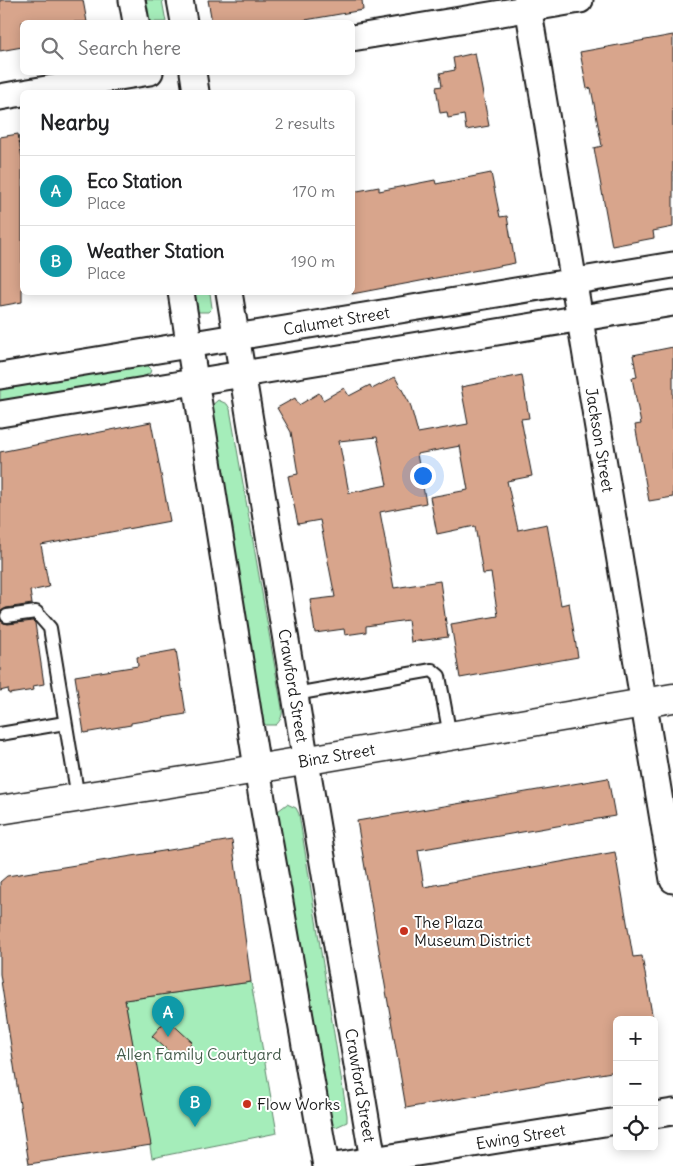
<!DOCTYPE html>
<meta charset="utf-8">
<style>
:root{--surface:#fff;--page:#f2f2f2;--text:#202124;--muted:#757577;--line:#e0e0e0;--accent:#ea580c}
body{margin:0;font-family:Delius,sans-serif;background:var(--page);color:var(--text)}
.controls{position:absolute;right:15px;bottom:15px;display:grid;overflow:hidden;border-radius:8px;box-shadow:0 2px 12px #0003}
.controls button{width:45px;height:45px;display:grid;place-items:center;padding:0;border:0;border-bottom:1px solid var(--line);background:var(--surface);color:var(--text);font:25px sans-serif}
.you{position:absolute;left:422px;top:475px;width:18px;height:18px;margin:-12px;border:4px solid #fff;border-radius:50%;background:#1a73e8;box-shadow:0 0 0 8px #1a73e833}
.badge{display:grid;place-items:center;width:32px;height:32px;border-radius:50%;background:var(--accent);color:#fff;font-size:16px;font-weight:700}
.pin{position:absolute;translate:-50% -41px;filter:drop-shadow(0 1px 2px #0008)}
.pin::after{content:'';position:absolute;top:26px;width:18px;height:15px;background:inherit;clip-path:polygon(0 0,100% 0,50% 100%)}
.list{margin:0;padding:0;list-style:none}
h2{display:flex;justify-content:space-between;align-items:center;height:65px;margin:0;padding:0 20px;font-size:21px}
h2 small{font-size:16px;font-weight:400;color:var(--muted)}
.list li{display:grid;grid-template-columns:32px 1fr auto;gap:15px;align-items:center;box-sizing:border-box;height:70px;padding:0 20px;border-top:1px solid var(--line)}
.list b{display:block;font-size:19px;white-space:nowrap}
.list p{margin:0;font-size:16px;white-space:nowrap;color:var(--muted)}
.list em{font-size:16px;font-style:normal;color:var(--muted)}
.icon{flex:none;width:28px;height:28px;fill:none;stroke:currentColor;stroke-width:2;stroke-linecap:round;stroke-linejoin:round}
.map{position:relative;flex:none;width:673px;height:1166px;overflow:hidden}
.search{position:absolute;background:var(--surface);box-shadow:0 2px 12px #0003;left:20px;top:20px;width:335px;height:55px;display:flex;align-items:center;gap:12px;box-sizing:border-box;padding:0 18px;border-radius:8px;color:var(--muted);font-size:19px}
.panel{position:absolute;background:var(--surface);box-shadow:0 2px 12px #0003;left:20px;top:90px;width:335px;height:205px;border-radius:8px}
.map>svg:first-child{display:block}
.green{fill:#a5edba;stroke:#60846b}
.building{fill:#d8a58c;stroke:#1c1c1c;fill-rule:evenodd}
.lines{fill:none;stroke-linecap:round;stroke-linejoin:round}
.service-casing{stroke:#1c1c1c;stroke-width:16}
.minor-casing{stroke:#1c1c1c;stroke-width:29}
.secondary-casing{stroke:#1c1c1c;stroke-width:31}
.service{stroke:#fff;stroke-width:12}
.minor{stroke:#fff;stroke-width:25}
.secondary{stroke:#fff;stroke-width:28}
.poi-dot{fill:#c8321e;stroke:#fff;stroke-width:2}
.labels{text-anchor:middle;dominant-baseline:central;stroke-width:4;stroke-linejoin:round;paint-order:stroke}
.street-label{font-size:16px;fill:#1c1c1c;stroke:#fff}
.poi-label{font-size:16px;fill:#1c1c1c;stroke:#fff;text-anchor:start}
.park-label{font-size:16px;fill:#455b4b;stroke:#fff}
</style>
<div class="map">
<svg width="673" height="1166" viewBox="0 0 673 1166">
<rect width="100%" height="100%" fill="#fff"/>
<filter id="ink" filterUnits="userSpaceOnUse"><feTurbulence type="fractalNoise" baseFrequency=".02" numOctaves="2"/><feDisplacementMap in="SourceGraphic" scale="10" xChannelSelector="R" yChannelSelector="G"/><feConvolveMatrix kernelMatrix="1 2 1 2 8 2 1 2 1" color-interpolation-filters="sRGB"/></filter>
<g filter="url(#ink)">
<g class="green">
<polygon points="143,0 162,0 166,22 147,22"/>
<polygon points="191,293 210,293 212,308 208,312 197,312 193,305"/>
<polygon points="146,364 151,369 150,373 143,377 0,401 0,387"/>
<path d="M218 400 227 404 230 409 282 708C283 715 281 720 276 725H266L261 722 210 407Z"/>
<polygon points="287,804 296,808 299,814 347,1115 347,1122 336,1127 329,1125 277,817 278,811"/>
<polygon points="251,982 277,1133 152,1158 125,1000"/>
</g>
<g class="building">
<polygon points="0,0 83,0 87,22 22,22 22,47 0,51"/>
<polygon points="208,0 362,0 363,10 294,22 212,22"/>
<polygon points="673,35 673,227 653,231 654,238 612,246 594,148 602,146 591,88 587,89 580,52"/>
<polygon points="475,53 489,126 466,130 464,115 448,118 447,112 440,113 436,87 442,86 440,73 455,70 453,58"/>
<polygon points="18,134 22,159 22,302 0,306 0,137"/>
<polygon points="491,173 500,217 507,216 515,263 352,294 352,192 379,187 379,191 435,180 436,184"/>
<polygon points="673,347 673,497 649,501 635,425 641,424 632,378 637,377 633,355"/>
<path d="M522 375 529 418 521 419 532 476 507 481 518 530 547 524 561 605 569 603 578 657 460 678 451 624 498 616 491 573 483 574 475 526 437 534 430 497 468 490 460 446 417 454 426 503 380 512 394 588 440 581 448 637 411 642 408 620 366 626V632L345 635 344 629 315 633 310 600 335 597 320 520 298 524 288 476 298 474 291 432 277 408 295 398 299 405 319 393 323 400 344 388 349 396 370 385 372 389 395 377 410 404 418 433 468 424 461 387ZM377 437 387 485 349 493 339 441Z"/>
<polygon points="151,422 170,521 41,545 49,587 30,591 32,604 6,608 0,612 0,452"/>
<polygon points="0,620 4,623 8,624 33,621 35,623 44,684 33,686 34,690 9,694 8,689 0,691"/>
<polygon points="176,650 186,714 131,723 131,725 84,733 75,676 138,666 137,657"/>
<polygon points="608,778 615,816 418,850 424,887 615,852 633,957 642,956 653,1020 617,1020 617,1071 406,1108 357,821"/>
<polygon points="232,840 251,982 125,1000 151,1145 29,1164 0,974 0,882 7,876"/>
<polygon points="167,1019 192,1042 177,1059 152,1036"/>
</g>
<g class="lines">
<g class="service-casing">
<g id="service">
<polyline points="7,616 36,612 50,628 78,798"/>
<polyline points="295,694 432,670 439,676 450,736"/>
<polyline points="0,734 65,723"/>
</g>
</g>
<g class="minor-casing">
<g id="minor">
<polyline points="132,0 136,22"/>
<polyline points="180,0 184,22"/>
<path id="s1" d="M527 0 673 880"/>
<polyline points="352,38 580,0"/>
<polyline points="193,72 196,92"/>
<polyline points="28,92 150,72"/>
<polyline points="0,97 22,93"/>
<polyline points="181,292 262,799 326,1166"/>
<path id="s2" d="M229 292 301 732 374 1166"/>
<path id="s3" d="M0 376 673 265"/>
<polyline points="0,414 673,303"/>
<polyline points="654,1115 673,1112"/>
<path id="s4" d="M335 1166 617 1121"/>
</g>
</g>
<g class="secondary-casing">
<g id="secondary">
<path id="s5" d="M0 810 221 775 673 698"/>
</g>
</g>
<use href="#service" class="service"/>
<use href="#minor" class="minor"/>
<use href="#secondary" class="secondary"/>
</g>
</g>
<g class="poi-dot">
<circle cx="404" cy="931" r="5"/>
<circle cx="247" cy="1104" r="5"/>
</g>
<g class="labels">
<g class="street-label">
<text stroke="none"><textPath href="#s3" startOffset="341">Calumet Street</textPath></text>
<text stroke="none"><textPath href="#s1" startOffset="446">Jackson Street</textPath></text>
<text stroke="none"><textPath href="#s2" startOffset="399">Crawford Street</textPath></text>
<text stroke="none"><textPath href="#s5" startOffset="341">Binz Street</textPath></text>
<text stroke="none"><textPath href="#s2" startOffset="804">Crawford Street</textPath></text>
<text stroke="none"><textPath href="#s4" startOffset="188">Ewing Street</textPath></text>
</g>
<g class="poi-label">
<text x="414" y="922">The Plaza<tspan x="414" dy="18">Museum District</tspan></text>
<text x="257" y="1104">Flow Works</text>
</g>
<g class="park-label">
<text x="199" y="1054">Allen Family Courtyard</text>
</g>
</g>
</svg>
<div class="controls">
<button>+</button>
<button>−</button>
<button><svg class="icon" aria-label="locate" viewBox="0 0 24 24"><circle cx="12" cy="12" r="6"/><path d="M12 2v4M12 18v4M2 12h4M18 12h4"/></svg></button>
</div>
<div class="you"></div>
<div class="pin badge" style="left:168px;top:1037px;background:#0f9aa8">A</div>
<div class="pin badge" style="left:195px;top:1127px;background:#0f9aa8">B</div>
<div class="search"><svg class="icon" aria-label="search" viewBox="0 0 24 24"><circle cx="10" cy="10" r="6"/><path d="M15 15l6 6"/></svg>Search here</div>
<section class="panel">
<h2>Nearby<small>2 results</small></h2>
<ul class="list">
<li><span class="badge" style="background:#0f9aa8">A</span><div><b>Eco Station</b><p>Place</p></div><em>170 m</em></li>
<li><span class="badge" style="background:#0f9aa8">B</span><div><b>Weather Station</b><p>Place</p></div><em>190 m</em></li>
</ul>
</section>
</div>
